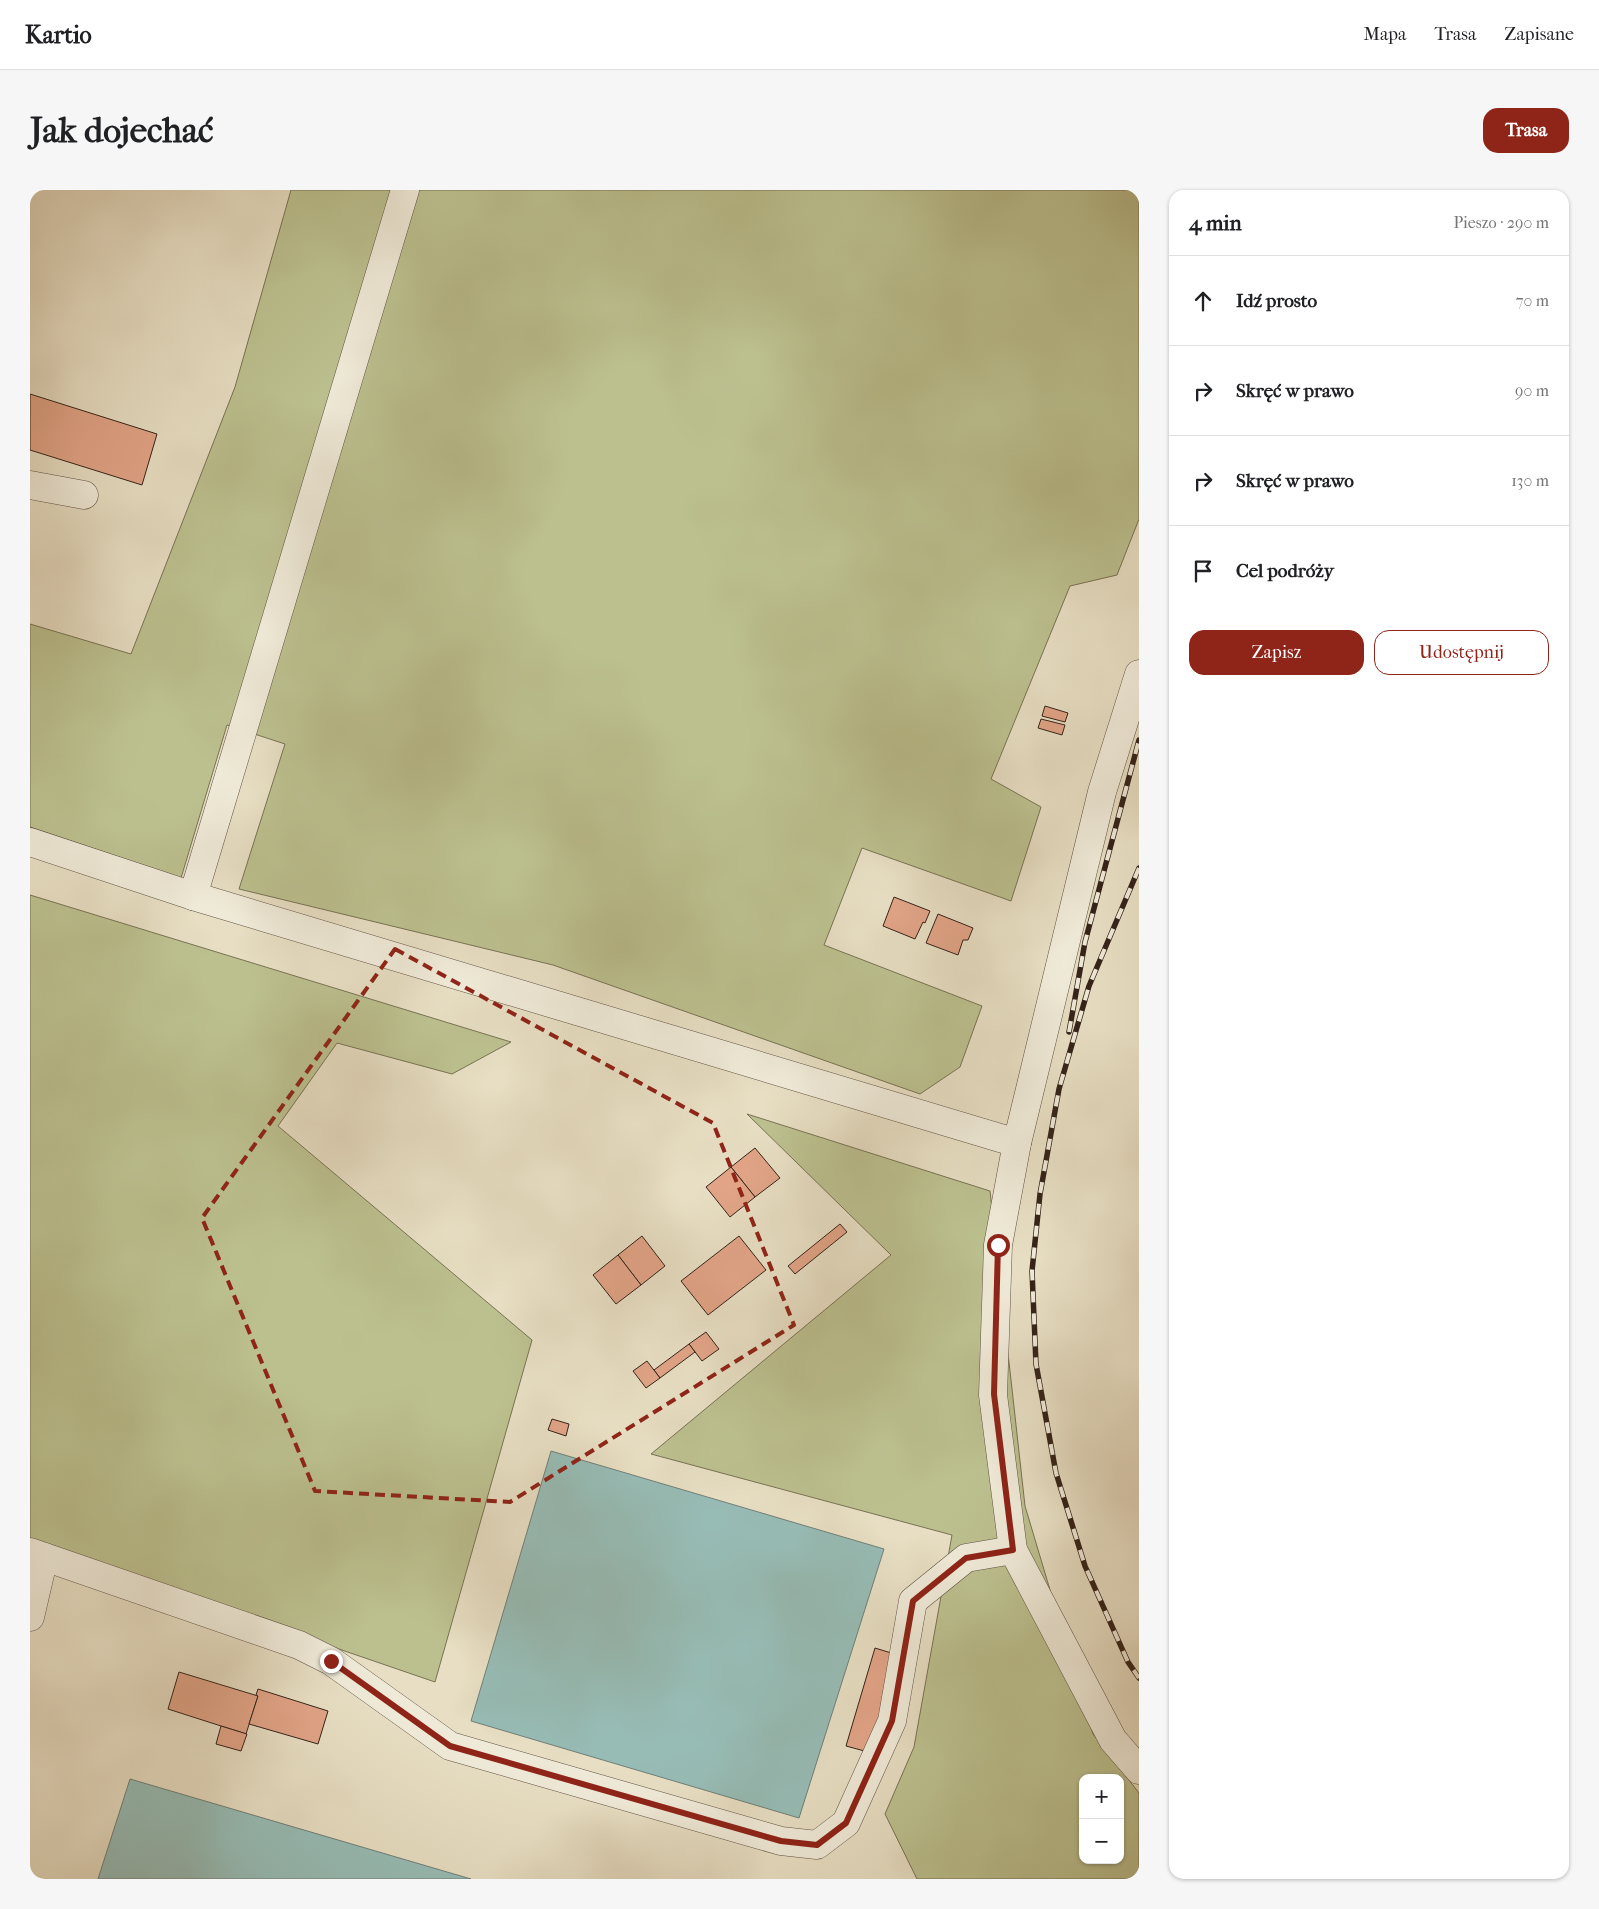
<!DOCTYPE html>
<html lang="pl">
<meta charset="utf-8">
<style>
:root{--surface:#fff;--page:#f6f6f6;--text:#202124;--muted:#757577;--line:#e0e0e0;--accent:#8f2418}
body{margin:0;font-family:"IM FELL French Canon",serif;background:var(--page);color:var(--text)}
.controls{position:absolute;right:15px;bottom:15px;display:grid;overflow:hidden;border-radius:10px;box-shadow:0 1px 4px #0004}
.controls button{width:45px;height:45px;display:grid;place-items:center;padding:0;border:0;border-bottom:1px solid var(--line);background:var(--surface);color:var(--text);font:25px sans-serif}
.stop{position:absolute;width:15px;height:15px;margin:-11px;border:4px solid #8f2418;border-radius:50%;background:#fff}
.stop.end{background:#8f2418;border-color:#fff;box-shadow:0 1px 5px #0008}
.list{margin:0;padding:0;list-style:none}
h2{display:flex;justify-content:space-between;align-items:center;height:65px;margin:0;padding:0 20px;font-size:21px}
h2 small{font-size:16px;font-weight:400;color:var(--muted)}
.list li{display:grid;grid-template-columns:32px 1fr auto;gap:15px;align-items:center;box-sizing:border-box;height:90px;padding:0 20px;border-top:1px solid var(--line)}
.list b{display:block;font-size:19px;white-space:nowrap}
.list em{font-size:16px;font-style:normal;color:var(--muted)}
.actions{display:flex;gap:10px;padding:15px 20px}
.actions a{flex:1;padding:11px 0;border:1px solid var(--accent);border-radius:15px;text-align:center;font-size:18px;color:var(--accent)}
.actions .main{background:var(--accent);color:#fff}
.icon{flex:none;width:28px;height:28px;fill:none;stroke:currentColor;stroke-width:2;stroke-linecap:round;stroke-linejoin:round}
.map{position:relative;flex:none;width:1109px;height:1689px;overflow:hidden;border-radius:15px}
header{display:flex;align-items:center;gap:30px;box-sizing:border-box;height:70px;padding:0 25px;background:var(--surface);border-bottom:1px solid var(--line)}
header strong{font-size:24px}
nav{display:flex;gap:28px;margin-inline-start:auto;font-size:18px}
.intro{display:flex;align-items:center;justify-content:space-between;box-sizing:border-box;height:120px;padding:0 30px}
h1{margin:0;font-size:35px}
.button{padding:12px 22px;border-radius:15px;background:var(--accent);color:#fff;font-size:18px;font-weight:700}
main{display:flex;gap:30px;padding:0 30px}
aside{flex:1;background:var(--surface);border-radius:15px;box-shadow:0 1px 4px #0004}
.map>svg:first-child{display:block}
.green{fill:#bcc08f;stroke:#787254;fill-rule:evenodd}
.water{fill:#97bcb5;stroke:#707f77}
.building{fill:#e1a487;stroke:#352319}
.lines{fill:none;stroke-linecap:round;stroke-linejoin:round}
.minor-casing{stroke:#625244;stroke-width:29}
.minor{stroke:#efead8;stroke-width:28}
.rail-casing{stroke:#352319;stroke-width:5.5}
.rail{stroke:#efead8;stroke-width:4;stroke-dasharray:11;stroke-linecap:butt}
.route{stroke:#8f2418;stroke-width:6}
.marked{fill:none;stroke:#8f2418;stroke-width:4;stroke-dasharray:10 6;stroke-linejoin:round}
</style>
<header>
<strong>Kartio</strong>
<nav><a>Mapa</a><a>Trasa</a><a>Zapisane</a></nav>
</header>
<div class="intro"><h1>Jak dojechać</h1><a class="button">Trasa</a></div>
<main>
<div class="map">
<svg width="1109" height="1689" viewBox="0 0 1109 1689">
<rect width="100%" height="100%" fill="#e7dec3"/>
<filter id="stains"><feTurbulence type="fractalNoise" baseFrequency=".004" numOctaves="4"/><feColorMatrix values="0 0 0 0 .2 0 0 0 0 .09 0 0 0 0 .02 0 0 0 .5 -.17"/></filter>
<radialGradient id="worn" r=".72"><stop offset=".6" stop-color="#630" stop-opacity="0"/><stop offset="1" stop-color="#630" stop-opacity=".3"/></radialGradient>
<g class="green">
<polygon points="261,0 1109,0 1109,329 1087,385 1040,396 961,589 1011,617 981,711 832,658 794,755 952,816 930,877 890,904 523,775 209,699 255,554 197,535 151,688 0,637 0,434 101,464 205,197"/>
<polygon points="0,705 481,852 422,884 307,853 248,936 502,1150 405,1492 0,1353"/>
<path d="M717 924 960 1001 995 1316 1063 1544 1109 1603V1689H887L855 1624 884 1557 922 1345 621 1264 861 1065ZM1053 1588H1090V1670H1053Z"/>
</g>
<g class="water">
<polygon points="521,1261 854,1359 769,1628 441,1531"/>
<polygon points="100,1589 441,1689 68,1689"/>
</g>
<g class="building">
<polygon points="0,204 127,244 112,295 0,260"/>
<polygon points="1015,516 1038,523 1035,532 1012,526"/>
<polygon points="1011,529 1035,535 1032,545 1008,538"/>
<polygon points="864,707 900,721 895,733 893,732 885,749 853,736"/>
<polygon points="908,724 943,738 938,750 933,750 928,765 896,753"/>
<polygon points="725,958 750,988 725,1007 701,977"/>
<polygon points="701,977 725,1007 700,1027 676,997"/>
<polygon points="810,1034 817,1042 765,1084 758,1076"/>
<polygon points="612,1046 635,1076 611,1095 588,1065"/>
<polygon points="709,1046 736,1080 678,1125 651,1091"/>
<polygon points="588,1065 611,1095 586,1114 563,1085"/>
<polygon points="676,1142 689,1159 672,1171 659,1154"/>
<polygon points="659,1154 665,1162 630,1188 624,1180"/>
<polygon points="617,1171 630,1188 616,1198 603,1181"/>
<polygon points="522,1229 539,1234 536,1246 518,1240"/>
<polygon points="845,1458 871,1466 842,1563 816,1556"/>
<polygon points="149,1482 228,1506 216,1544 138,1519"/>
<polygon points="228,1499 298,1521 288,1554 219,1534 228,1506 226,1505"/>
<polygon points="191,1536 217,1544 211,1561 186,1554"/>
</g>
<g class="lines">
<g class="minor-casing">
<g id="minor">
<polyline points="0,295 54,305"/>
<polyline points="1109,484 1072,602 987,953 968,1055 963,1205 983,1360 1083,1550 1109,1580"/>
<polyline points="0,652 163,706 987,953"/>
<polyline points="163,706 375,0"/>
<polyline points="0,1362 269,1455 301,1471 420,1556 751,1651 787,1655 816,1633 862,1531 883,1411 936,1368 983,1360"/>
<polyline points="0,1427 14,1367"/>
</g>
</g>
<use href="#minor" class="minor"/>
<g class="rail-casing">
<g id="rail">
<polyline points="1109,678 1059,796 1029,899 1010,1004 1002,1081 1006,1174 1026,1283 1055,1376 1098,1472 1109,1488"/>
<polyline points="1039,842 1055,752 1109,550"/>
</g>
</g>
<use href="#rail" class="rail"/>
</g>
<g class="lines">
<polyline class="route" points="301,1471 420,1556 751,1651 787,1655 816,1633 862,1531 883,1411 936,1368 983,1360 964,1204 968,1055"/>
</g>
<path class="marked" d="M365 759 683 933 764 1135 480 1312 285 1301 172 1028Z"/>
<rect width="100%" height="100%" filter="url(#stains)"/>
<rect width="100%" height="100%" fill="url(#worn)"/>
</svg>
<div class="controls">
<button>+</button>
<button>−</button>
</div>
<div class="stop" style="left:968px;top:1055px"></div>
<div class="stop end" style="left:301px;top:1471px"></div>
</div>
<aside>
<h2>4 min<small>Pieszo · 290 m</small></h2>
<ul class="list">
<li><svg class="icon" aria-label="ahead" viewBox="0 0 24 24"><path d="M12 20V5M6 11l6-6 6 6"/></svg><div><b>Idź prosto</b></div><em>70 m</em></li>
<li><svg class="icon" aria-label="right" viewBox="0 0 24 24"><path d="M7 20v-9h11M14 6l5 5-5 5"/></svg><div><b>Skręć w prawo</b></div><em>90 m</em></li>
<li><svg class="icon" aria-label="right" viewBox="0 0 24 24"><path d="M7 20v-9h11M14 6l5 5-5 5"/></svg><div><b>Skręć w prawo</b></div><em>130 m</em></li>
<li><svg class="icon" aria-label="arrive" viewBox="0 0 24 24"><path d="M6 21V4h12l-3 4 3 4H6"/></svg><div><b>Cel podróży</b></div></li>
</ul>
<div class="actions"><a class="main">Zapisz</a><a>Udostępnij</a></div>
</aside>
</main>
